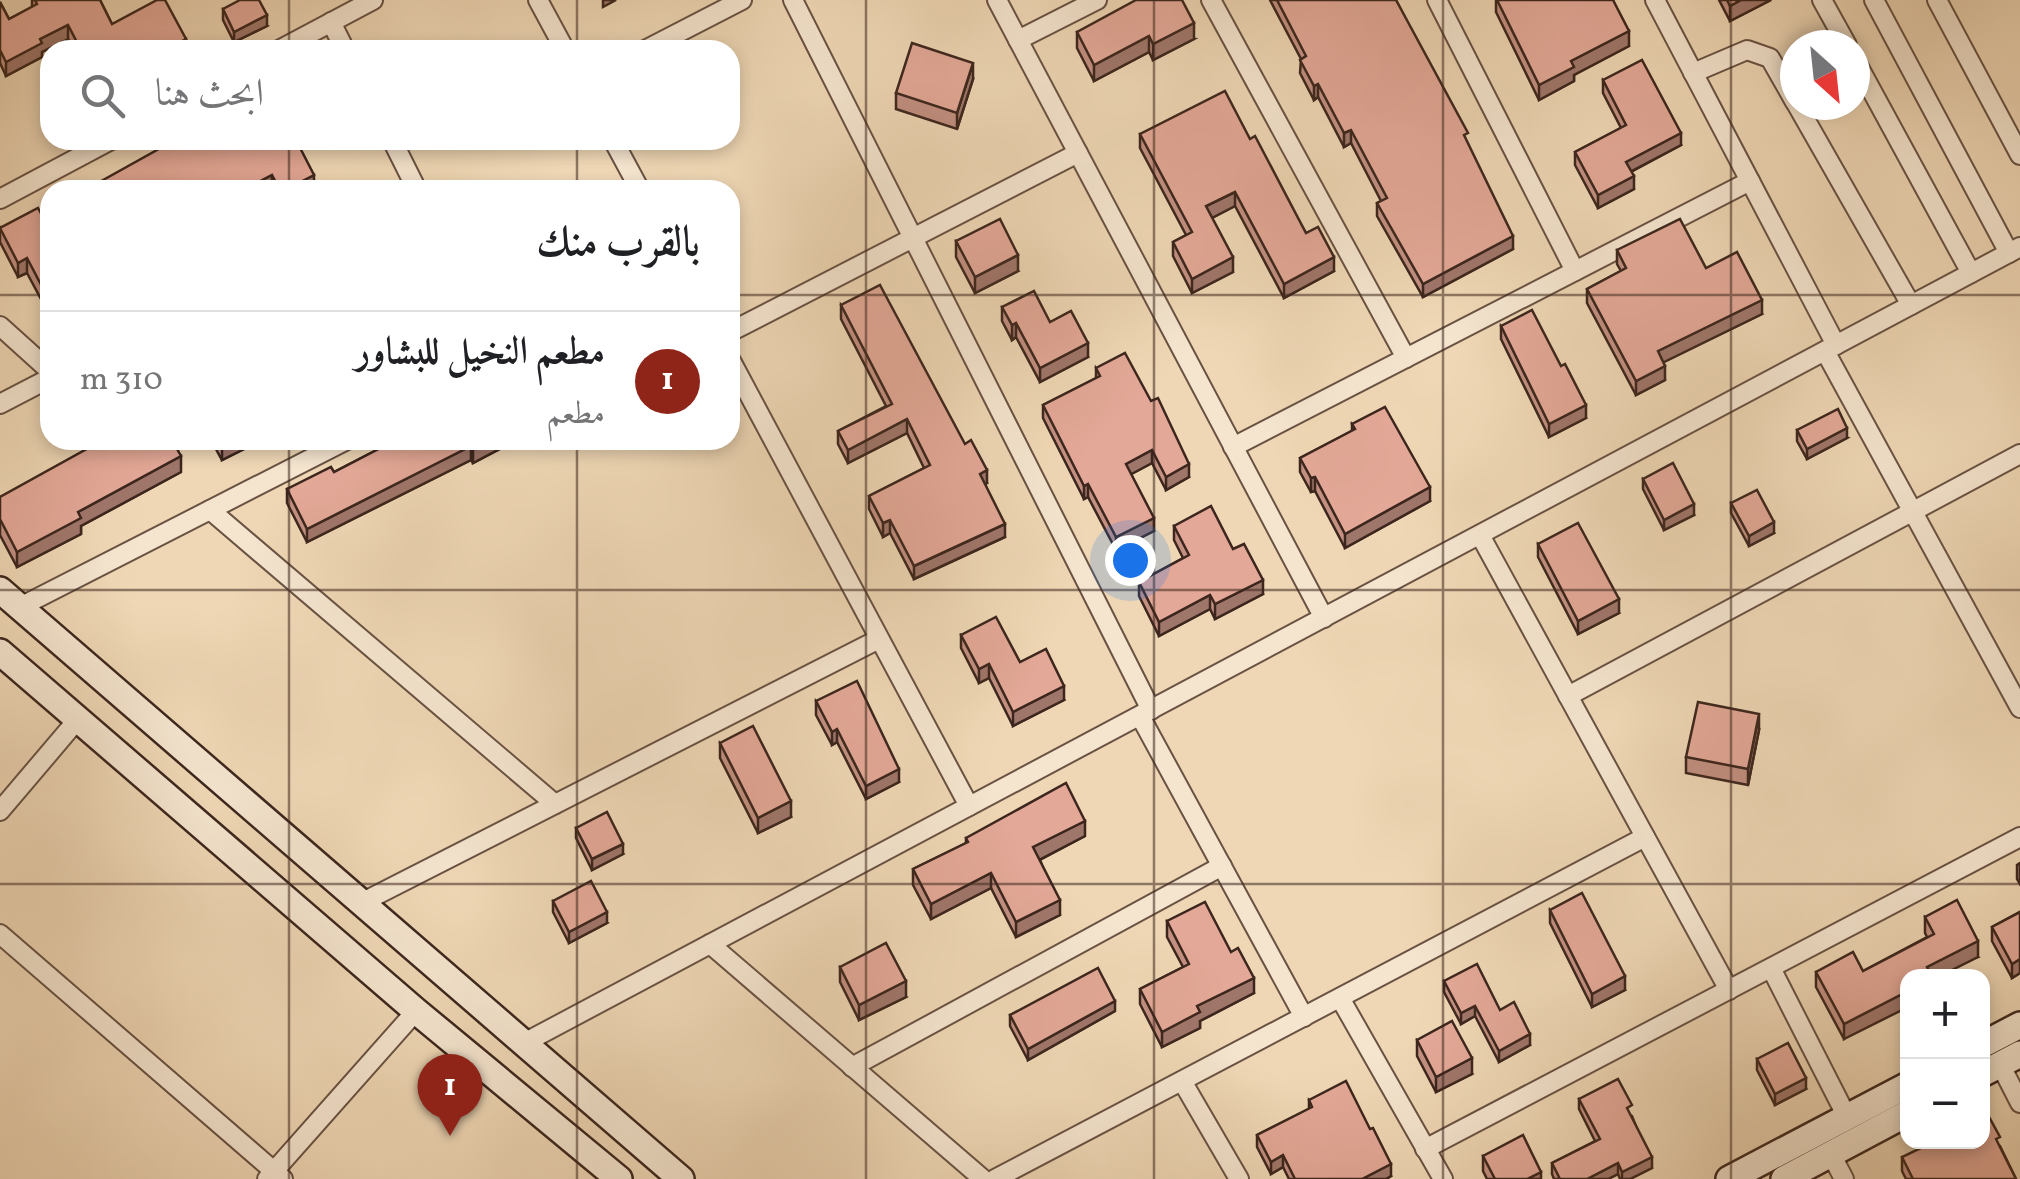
<!DOCTYPE html>
<html lang="ar">
<meta charset="utf-8">
<style>
:root{--surface:#fff;--page:#f6f6f6;--text:#202124;--muted:#757577;--line:#e0e0e0;--accent:#8f2418}
body{margin:0;font-family:Vollkorn,Amiri,serif;background:var(--page);color:var(--text);direction:rtl}
.controls{position:absolute;right:30px;bottom:30px;display:grid;overflow:hidden;border-radius:20px;box-shadow:0 5px 15px #0003}
.controls button{width:90px;height:90px;display:grid;place-items:center;padding:0;border:0;border-bottom:2px solid var(--line);background:var(--surface);color:var(--text);font:50px sans-serif}
.compass{position:absolute;left:1780px;top:30px;width:90px;height:90px;border-radius:50%;background:var(--surface);box-shadow:0 5px 15px #0003;rotate:153deg}
.you{position:absolute;left:1130px;top:560px;width:35px;height:35px;margin:-25px;border:8px solid #fff;border-radius:50%;background:#1a73e8;box-shadow:0 0 0 15px #1a73e833}
.badge{display:grid;place-items:center;width:65px;height:65px;border-radius:50%;background:var(--accent);color:#fff;font-size:32px;font-weight:700}
.pin{position:absolute;translate:-50% -82px;filter:drop-shadow(0 2px 5px #0008)}
.pin::after{content:'';position:absolute;top:52px;width:35px;height:30px;background:inherit;clip-path:polygon(0 0,100% 0,50% 100%)}
.list{margin:0;padding:0;list-style:none}
h2{display:flex;justify-content:space-between;align-items:center;height:130px;margin:0;padding:0 40px;font-size:42px}
h2 small{font-size:32px;font-weight:400;color:var(--muted)}
.list li{display:grid;grid-template-columns:65px 1fr auto;gap:30px;align-items:center;box-sizing:border-box;height:140px;padding:0 40px;border-top:2px solid var(--line)}
.list b{display:block;font-size:38px;white-space:nowrap}
.list p{margin:0;font-size:32px;white-space:nowrap;color:var(--muted)}
.list em{font-size:32px;font-style:normal;color:var(--muted)}
.icon{flex:none;width:55px;height:55px;fill:none;stroke:currentColor;stroke-width:2;stroke-linecap:round;stroke-linejoin:round}
.map{position:relative;flex:none;width:2020px;height:1179px;overflow:hidden;direction:ltr}
.search{position:absolute;background:var(--surface);box-shadow:0 5px 15px #0003;left:40px;top:40px;width:700px;height:110px;display:flex;align-items:center;gap:25px;box-sizing:border-box;padding:0 35px;border-radius:30px;color:var(--muted);font-size:38px}
.panel{position:absolute;background:var(--surface);box-shadow:0 5px 15px #0003;left:40px;top:180px;width:700px;height:270px;border-radius:30px;direction:rtl}
.map>svg:first-child{display:block}
.lines{fill:none;stroke-linecap:round;stroke-linejoin:round}
.street-casing{stroke:#695243;stroke-width:22}
.secondary-casing{stroke:#3c261d;stroke-width:30}
.street{stroke:#f5e5cf;stroke-width:18}
.secondary{stroke:#f5e5cf;stroke-width:25}
.wall{fill:#c39082;stroke:#3c261d;stroke-width:2.5}
.shaded-wall{fill:#9f766a;stroke:#3c261d;stroke-width:2.5}
.building{fill:#e3a897;stroke:#3c261d;stroke-width:2.5}
.grid{fill:none;stroke:#3c261d;stroke-width:2.5;stroke-opacity:0.55}
</style>
<div class="map">
<svg width="2020" height="1179" viewBox="0 0 2020 1179">
<rect width="100%" height="100%" fill="#efd7b5"/>
<filter id="stains"><feTurbulence type="fractalNoise" baseFrequency=".002" numOctaves="4"/><feColorMatrix values="0 0 0 0 .2 0 0 0 0 .09 0 0 0 0 .02 0 0 0 .5 -.17"/></filter>
<radialGradient id="worn" r=".72"><stop offset=".6" stop-color="#630" stop-opacity="0"/><stop offset="1" stop-color="#630" stop-opacity=".3"/></radialGradient>
<g class="lines">
<g class="street-casing">
<g id="street">
<polyline points="538,0 565,50"/>
<polyline points="793,0 1151,710"/>
<polyline points="997,0 1324,618"/>
<polyline points="1211,0 1406,358"/>
<polyline points="1437,0 1575,271"/>
<polyline points="1655,0 1836,345"/>
<polyline points="1822,0 1847,45"/>
<polyline points="1874,0 2009,253"/>
<polyline points="1937,0 2020,155"/>
<polyline points="331,22 345,50"/>
<polyline points="1018,40 1097,0"/>
<polyline points="279,50 373,0"/>
<polyline points="645,50 742,0"/>
<polyline points="1855,60 1971,273"/>
<polyline points="1693,73 1747,50 1770,58 1795,102"/>
<polyline points="1797,105 1911,305"/>
<polyline points="392,140 417,190"/>
<polyline points="613,140 640,190"/>
<polyline points="0,199 111,140"/>
<polyline points="0,326 50,371"/>
<polyline points="730,332 1078,153"/>
<polyline points="1825,351 2020,708"/>
<polyline points="730,359 969,806"/>
<polyline points="0,404 50,378"/>
<polyline points="1233,447 1750,181"/>
<polyline points="210,510 555,804"/>
<polyline points="1480,535 1729,990"/>
<polyline points="20,607 347,440"/>
<polyline points="1568,696 2020,454"/>
<polyline points="1140,716 1304,1017"/>
<polyline points="0,811 78,719"/>
<polyline points="361,903 879,639"/>
<polyline points="0,934 283,1179"/>
<polyline points="710,944 983,1179"/>
<polyline points="1771,968 1847,1117"/>
<polyline points="1340,998 1443,1179"/>
<polyline points="524,1043 2020,247"/>
<polyline points="2000,1064 2020,1103"/>
<polyline points="852,1067 1222,866"/>
<polyline points="1182,1081 1239,1179"/>
<polyline points="1425,1149 2020,837"/>
<polyline points="1831,1154 1844,1179"/>
<polyline points="267,1179 416,1011"/>
<polyline points="995,1179 1645,837"/>
</g>
</g>
<g class="secondary-casing">
<g id="secondary">
<polyline points="0,590 681,1179"/>
<polyline points="0,652 416,1011 619,1179"/>
<polyline points="1982,1045 2020,1025"/>
<polyline points="1982,1074 2020,1054"/>
<polyline points="1729,1179 1908,1085"/>
<polyline points="1784,1179 1908,1113"/>
</g>
</g>
<use href="#street" class="street"/>
<use href="#secondary" class="secondary"/>
</g>
<g class="wall">
<polygon points="32,0 100,0 112,24 186,50 74,50 68,39 42,52 42,57 6,76 0,63 0,2 9,19 32,7"/>
<polygon points="1270,0 1396,0 1468,144 1513,249 1423,297 1377,216 1377,203 1381,201 1351,143 1344,147 1318,97 1314,100 1300,73 1301,59"/>
<polygon points="1496,0 1613,0 1629,46 1574,75 1574,81 1539,100 1496,12"/>
<polygon points="1719,0 1771,0 1730,21"/>
<polygon points="223,9 267,26 234,42 223,20"/>
<polygon points="1077,32 1194,39 1153,60 1149,52 1094,81 1077,48"/>
<polygon points="973,79 957,129 896,109 896,93"/>
<polygon points="1603,80 1681,145 1631,172 1634,189 1598,208 1575,165 1575,152 1621,128 1603,93"/>
<polygon points="1140,134 1250,139 1306,233 1334,271 1284,298 1235,206 1212,218 1233,272 1192,293 1173,256 1173,242 1186,235 1140,148"/>
<polygon points="175,140 314,189 273,190"/>
<polygon points="0,227 50,230 50,316 27,273 18,277 0,242"/>
<polygon points="956,241 1018,271 975,293 956,257"/>
<polygon points="1617,250 1706,268 1762,314 1663,362 1665,380 1636,395 1587,303 1587,289 1621,271 1617,264"/>
<polygon points="841,305 987,483 985,484 1005,537 914,579 890,533 883,537 869,509 869,496 924,468 907,433 848,463 838,444 838,431 886,406 841,319"/>
<polygon points="1002,307 1050,322 1088,357 1040,382 1016,337 1012,340 1002,321"/>
<polygon points="1501,326 1586,418 1549,437 1501,339"/>
<polygon points="1096,368 1189,477 1166,490 1152,463 1131,474 1154,531 1116,550 1088,497 1084,499 1043,418 1043,405 1096,378"/>
<polygon points="1352,424 1430,501 1345,548 1315,491 1311,492 1300,472 1300,458 1352,431"/>
<polygon points="1797,430 1847,438 1807,459 1797,441"/>
<polygon points="211,440 246,440 246,448 222,460"/>
<polygon points="396,440 511,440 511,443 473,463 471,460 307,542 287,503 287,489 334,472"/>
<polygon points="181,472 81,526 81,534 17,567 0,535 0,497"/>
<polygon points="1643,479 1694,515 1664,530 1643,489"/>
<polygon points="1731,503 1774,533 1749,546 1731,513"/>
<polygon points="1174,526 1233,549 1263,594 1215,619 1210,609 1159,636 1139,596 1139,582 1183,558 1174,540"/>
<polygon points="1538,544 1619,613 1578,634 1538,557"/>
<polygon points="961,635 1064,700 1013,726 989,678 979,683 961,648"/>
<polygon points="816,701 899,782 866,799 837,742 832,745 816,715"/>
<polygon points="1759,730 1748,785 1686,773 1686,757"/>
<polygon points="720,743 791,817 758,833 720,758"/>
<polygon points="576,828 623,854 592,870 576,838"/>
<polygon points="1085,836 1040,860 1060,915 1016,937 991,888 931,919 913,885 913,869 966,843 966,838"/>
<polygon points="2020,863 2020,884 2017,879 2017,865"/>
<polygon points="553,901 607,923 569,943 553,912"/>
<polygon points="1550,910 1625,990 1592,1007 1550,923"/>
<polygon points="2020,912 2020,973 2012,978 1992,941 1992,927"/>
<polygon points="1925,917 1978,957 1908,976 1844,1039 1816,987 1816,972 1863,971 1927,937 1925,933"/>
<polygon points="1167,921 1231,952 1254,993 1200,1021 1200,1028 1162,1047 1140,1004 1140,989 1183,967 1167,937"/>
<polygon points="840,967 906,997 859,1020 840,982"/>
<polygon points="1444,981 1500,1010 1530,1045 1499,1062 1475,1016 1461,1024 1444,992"/>
<polygon points="1115,1011 1028,1060 1010,1026 1010,1015"/>
<polygon points="1417,1040 1472,1074 1436,1092 1417,1056"/>
<polygon points="1757,1059 1806,1089 1775,1105 1757,1070"/>
<polygon points="1579,1099 1632,1116 1652,1168 1630,1179 1620,1179 1618,1174 1608,1179 1554,1179 1552,1174 1552,1163 1595,1141 1579,1109"/>
<polygon points="1309,1100 1391,1176 1386,1179 1289,1179 1283,1167 1271,1174 1257,1147 1257,1135 1309,1109"/>
<polygon points="2000,1146 2016,1179 1906,1179 1902,1171 1902,1157"/>
<polygon points="1483,1156 1541,1179 1487,1179 1483,1171"/>
</g>
<g class="shaded-wall">
<polygon points="603,0 616,0 603,7"/>
<polygon points="1741,0 1771,0 1730,21 1730,6"/>
<polygon points="267,15 267,26 234,42 234,32"/>
<polygon points="1194,23 1194,39 1153,60 1153,44"/>
<polygon points="68,25 68,39 42,52 42,57 6,76 6,62 40,39"/>
<polygon points="1629,31 1629,46 1574,75 1574,81 1539,100 1539,85 1571,61"/>
<polygon points="1149,36 1149,52 1094,81 1094,65"/>
<polygon points="186,39 186,50 165,50"/>
<polygon points="973,63 973,79 957,129 957,113"/>
<polygon points="1318,84 1318,97 1314,100 1314,86"/>
<polygon points="1351,130 1351,143 1344,147 1344,133"/>
<polygon points="1681,133 1681,145 1626,174 1626,162"/>
<polygon points="272,175 272,189 270,190 243,190"/>
<polygon points="314,175 314,189 312,190 285,190"/>
<polygon points="1634,176 1634,189 1598,208 1598,195"/>
<polygon points="1235,192 1235,206 1206,221 1206,206"/>
<polygon points="1513,236 1513,249 1423,297 1423,284"/>
<polygon points="1018,255 1018,271 975,293 975,277"/>
<polygon points="1233,257 1233,272 1192,293 1192,279"/>
<polygon points="1334,257 1334,271 1284,298 1284,284"/>
<polygon points="27,258 27,273 18,277 18,263"/>
<polygon points="1762,300 1762,314 1658,365 1658,351"/>
<polygon points="1016,323 1016,337 1012,340 1012,325"/>
<polygon points="1088,343 1088,357 1040,382 1040,368"/>
<polygon points="1665,366 1665,380 1636,395 1636,381"/>
<polygon points="1586,405 1586,418 1549,437 1549,424"/>
<polygon points="907,419 907,433 848,463 848,450"/>
<polygon points="1847,428 1847,438 1807,459 1807,449"/>
<polygon points="234,440 246,440 246,448 222,460 222,447"/>
<polygon points="491,440 511,440 511,443 473,463 473,449"/>
<polygon points="471,446 471,460 307,542 307,529"/>
<polygon points="1152,450 1152,463 1126,477 1126,464"/>
<polygon points="181,456 181,472 81,526 81,534 17,567 17,552 78,512"/>
<polygon points="1189,464 1189,477 1166,490 1166,477"/>
<polygon points="987,470 987,483 980,487 980,474"/>
<polygon points="1315,477 1315,491 1311,492 1311,478"/>
<polygon points="1088,484 1088,497 1084,499 1084,486"/>
<polygon points="1430,487 1430,501 1345,548 1345,534"/>
<polygon points="1694,504 1694,515 1664,530 1664,520"/>
<polygon points="1154,518 1154,531 1116,550 1116,537"/>
<polygon points="890,520 890,533 883,537 883,523"/>
<polygon points="1774,522 1774,533 1749,546 1749,536"/>
<polygon points="1005,524 1005,537 914,579 914,566"/>
<polygon points="1263,580 1263,594 1215,619 1215,604"/>
<polygon points="1210,595 1210,609 1159,636 1159,622"/>
<polygon points="1619,599 1619,613 1578,634 1578,621"/>
<polygon points="989,664 989,678 979,683 979,669"/>
<polygon points="1064,686 1064,700 1013,726 1013,712"/>
<polygon points="1759,714 1759,730 1748,785 1748,769"/>
<polygon points="837,729 837,742 832,745 832,732"/>
<polygon points="899,769 899,782 866,799 866,786"/>
<polygon points="791,801 791,817 758,833 758,818"/>
<polygon points="1085,821 1085,836 1033,863 1033,847"/>
<polygon points="623,844 623,854 592,870 592,859"/>
<polygon points="991,873 991,888 931,919 931,904"/>
<polygon points="1060,900 1060,915 1016,937 1016,922"/>
<polygon points="607,912 607,923 569,943 569,932"/>
<polygon points="1978,941 1978,957 1940,976 1927,976 1927,967"/>
<polygon points="2020,959 2020,973 2012,978 2012,964"/>
<polygon points="1625,976 1625,990 1592,1007 1592,994"/>
<polygon points="1254,978 1254,993 1200,1021 1200,1028 1162,1047 1162,1032 1197,1006"/>
<polygon points="906,981 906,997 859,1020 859,1005"/>
<polygon points="1908,991 1908,1007 1844,1039 1844,1024"/>
<polygon points="1115,1001 1115,1011 1028,1060 1028,1049"/>
<polygon points="1475,1006 1475,1016 1461,1024 1461,1013"/>
<polygon points="1530,1034 1530,1045 1499,1062 1499,1051"/>
<polygon points="1472,1058 1472,1074 1436,1092 1436,1077"/>
<polygon points="1806,1078 1806,1089 1775,1105 1775,1094"/>
<polygon points="1283,1155 1283,1167 1271,1174 1271,1162"/>
<polygon points="1652,1157 1652,1168 1630,1179 1622,1179 1622,1172"/>
<polygon points="1618,1163 1618,1174 1608,1179 1587,1179"/>
<polygon points="1391,1164 1391,1176 1386,1179 1362,1179"/>
<polygon points="1541,1172 1541,1179 1527,1179"/>
</g>
<g class="building">
<polygon points="35,0 100,0 112,24 157,0 165,0 186,39 165,50 81,50 68,25 40,39 42,43 6,62 0,50 0,2 9,19 37,4"/>
<polygon points="240,0 259,0 267,15 234,32 223,9"/>
<polygon points="1136,0 1182,0 1194,23 1153,44 1149,36 1094,65 1077,32"/>
<polygon points="1277,0 1396,0 1468,133 1464,135 1513,236 1423,284 1377,203 1387,198 1351,130 1344,133 1318,84 1314,86 1300,60 1306,56"/>
<polygon points="1497,0 1613,0 1629,31 1571,61 1574,67 1539,85"/>
<polygon points="1727,0 1741,0 1730,6"/>
<polygon points="912,43 973,63 957,113 896,93"/>
<polygon points="1642,60 1681,133 1626,162 1634,176 1598,195 1575,152 1626,125 1603,80"/>
<polygon points="1225,91 1250,139 1255,136 1306,233 1318,227 1334,257 1284,284 1235,192 1206,206 1233,257 1192,279 1173,242 1192,232 1140,134"/>
<polygon points="175,140 296,140 314,175 285,190 280,190 272,175 243,190 88,190 87,189"/>
<polygon points="38,208 50,230 50,302 27,258 18,263 0,228"/>
<polygon points="1000,219 1018,255 975,277 956,241"/>
<polygon points="1680,219 1706,268 1737,252 1762,300 1658,351 1665,366 1636,381 1587,289 1626,268 1617,250"/>
<polygon points="880,285 965,444 971,440 987,470 980,474 1005,524 914,566 890,520 883,523 869,496 930,465 907,419 848,450 838,431 892,404 841,305"/>
<polygon points="1034,291 1050,322 1071,311 1088,343 1040,368 1016,323 1012,325 1002,307"/>
<polygon points="1532,310 1561,366 1565,364 1586,405 1549,424 1501,326"/>
<polygon points="1125,353 1151,401 1158,398 1189,464 1166,477 1152,450 1126,464 1154,518 1116,537 1088,484 1084,486 1043,405 1100,376 1096,368"/>
<polygon points="1385,407 1430,487 1345,534 1315,477 1311,478 1300,458 1355,429 1352,424"/>
<polygon points="1838,409 1847,428 1807,449 1797,430"/>
<polygon points="103,440 172,440 181,456 78,512 81,518 17,552 0,519 0,497"/>
<polygon points="218,440 234,440 222,447"/>
<polygon points="396,440 491,440 473,449 471,446 307,529 287,489 331,467 334,472"/>
<polygon points="1673,463 1694,504 1664,520 1643,479"/>
<polygon points="1757,490 1774,522 1749,536 1731,503"/>
<polygon points="1211,506 1233,549 1244,544 1263,580 1215,604 1210,595 1159,622 1139,582 1189,555 1174,526"/>
<polygon points="1578,523 1619,599 1578,621 1538,544"/>
<polygon points="996,617 1020,662 1046,649 1064,686 1013,712 989,664 979,669 961,635"/>
<polygon points="857,681 899,769 866,786 837,729 832,732 816,701"/>
<polygon points="1698,702 1759,714 1748,769 1686,757"/>
<polygon points="753,726 791,801 758,818 720,743"/>
<polygon points="1066,783 1085,821 1033,847 1060,900 1016,922 991,873 931,904 913,869 968,842 966,838"/>
<polygon points="607,812 623,844 592,859 576,828"/>
<polygon points="591,881 607,912 569,932 553,901"/>
<polygon points="1582,893 1625,976 1592,994 1550,910"/>
<polygon points="1957,900 1978,941 1927,967 1932,976 1908,976 1908,991 1844,1024 1816,972 1853,952 1863,971 1934,934 1925,917"/>
<polygon points="1205,902 1231,952 1238,948 1254,978 1197,1006 1200,1012 1162,1032 1140,989 1189,964 1167,921"/>
<polygon points="2020,912 2020,959 2012,964 1992,927"/>
<polygon points="886,943 906,981 859,1005 840,967"/>
<polygon points="1477,964 1500,1010 1514,1002 1530,1034 1499,1051 1475,1006 1461,1013 1444,981"/>
<polygon points="1098,968 1115,1001 1028,1049 1010,1015"/>
<polygon points="1452,1021 1472,1058 1436,1077 1417,1040"/>
<polygon points="1788,1043 1806,1078 1775,1094 1757,1059"/>
<polygon points="1618,1079 1632,1105 1627,1108 1652,1157 1622,1172 1618,1163 1587,1179 1560,1179 1552,1163 1600,1139 1579,1099"/>
<polygon points="1346,1081 1370,1129 1373,1128 1391,1164 1362,1179 1295,1179 1283,1155 1271,1162 1257,1135 1312,1107 1309,1100"/>
<polygon points="1982,1104 2000,1137 1996,1139 2016,1179 1913,1179 1902,1157 1933,1142 1982,1142"/>
<polygon points="1523,1135 1541,1172 1527,1179 1495,1179 1483,1156"/>
</g>
<path class="grid" d="M289 0V50M577 0V50M866 0V1179M1154 0V1179M1443 0V1179M1731 0V1179M289 140V190M577 140V190M0 295H50M730 295H2020M289 440V1179M577 440V1179M0 590H2020M0 884H2020"/>
<rect width="100%" height="100%" filter="url(#stains)"/>
<rect width="100%" height="100%" fill="url(#worn)"/>
</svg>
<div class="controls">
<button>+</button>
<button>−</button>
</div>
<svg class="compass" viewBox="-18 -18 36 36"><path d="M0-13l5 13h-10z" fill="#e53935"/><path d="M0 13l5-13h-10z" fill="#757577"/></svg>
<div class="you"></div>
<div class="pin badge" style="left:450px;top:1136px">1</div>
<div class="search"><svg class="icon" aria-label="search" viewBox="0 0 24 24"><circle cx="10" cy="10" r="6"/><path d="M15 15l6 6"/></svg>ابحث هنا</div>
<section class="panel">
<h2>بالقرب منك<small></small></h2>
<ul class="list">
<li><span class="badge">1</span><div><b>مطعم النخيل للبشاور</b><p>مطعم</p></div><em>310 m</em></li>
</ul>
</section>
</div>
